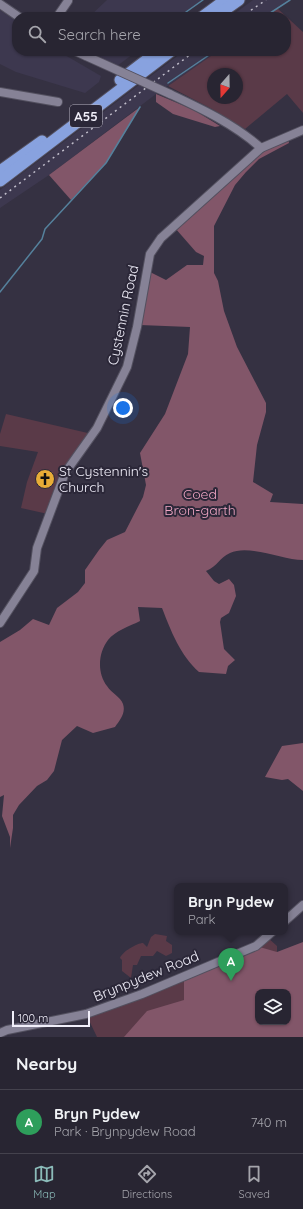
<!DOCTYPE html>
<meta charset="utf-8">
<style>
:root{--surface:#282532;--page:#302d3a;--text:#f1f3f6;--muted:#a5a5ac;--line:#44424d;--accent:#8bbbb9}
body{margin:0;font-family:Quicksand,sans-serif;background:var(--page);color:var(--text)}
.controls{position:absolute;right:12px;bottom:12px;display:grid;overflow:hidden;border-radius:8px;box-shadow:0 1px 3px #0004}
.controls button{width:36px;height:36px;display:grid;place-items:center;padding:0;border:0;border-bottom:1px solid var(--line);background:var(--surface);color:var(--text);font:20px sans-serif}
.compass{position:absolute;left:207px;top:68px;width:36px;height:36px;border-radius:50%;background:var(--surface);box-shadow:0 1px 3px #0004;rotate:200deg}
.scale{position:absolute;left:12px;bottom:10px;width:78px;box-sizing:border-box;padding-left:4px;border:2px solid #f1effa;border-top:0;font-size:11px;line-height:14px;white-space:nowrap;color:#f1effa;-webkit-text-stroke:3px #2b2738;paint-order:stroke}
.you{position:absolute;left:123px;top:408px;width:14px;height:14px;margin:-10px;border:3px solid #fff;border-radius:50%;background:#1a73e8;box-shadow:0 0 0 6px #1a73e833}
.badge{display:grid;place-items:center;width:26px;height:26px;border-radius:50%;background:var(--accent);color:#fff;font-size:13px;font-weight:700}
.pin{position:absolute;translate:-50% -33px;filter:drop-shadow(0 1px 2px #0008)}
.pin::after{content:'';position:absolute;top:21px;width:14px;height:12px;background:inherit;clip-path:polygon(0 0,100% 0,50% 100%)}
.popup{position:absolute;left:174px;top:883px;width:114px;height:52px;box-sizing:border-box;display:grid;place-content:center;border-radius:8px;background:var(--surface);filter:drop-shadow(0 1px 3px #0005);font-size:13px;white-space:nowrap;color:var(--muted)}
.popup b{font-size:15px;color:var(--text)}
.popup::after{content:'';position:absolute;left:50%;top:100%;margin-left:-8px;border:8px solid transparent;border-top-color:var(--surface)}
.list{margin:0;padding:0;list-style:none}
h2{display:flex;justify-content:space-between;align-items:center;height:52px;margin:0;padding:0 16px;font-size:17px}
h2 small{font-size:13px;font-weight:400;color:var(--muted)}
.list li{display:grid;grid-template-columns:26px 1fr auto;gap:12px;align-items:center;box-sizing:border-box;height:64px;padding:0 16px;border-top:1px solid var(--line)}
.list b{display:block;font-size:15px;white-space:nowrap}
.list p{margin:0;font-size:13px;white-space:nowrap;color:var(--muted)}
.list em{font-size:13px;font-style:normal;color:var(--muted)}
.icon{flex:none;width:22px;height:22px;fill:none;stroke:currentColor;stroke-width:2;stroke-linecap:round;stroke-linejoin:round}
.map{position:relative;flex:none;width:303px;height:1037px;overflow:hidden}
.search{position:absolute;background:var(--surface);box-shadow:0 1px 3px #0004;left:12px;right:12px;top:12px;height:44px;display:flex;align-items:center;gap:10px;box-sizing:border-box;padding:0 14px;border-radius:16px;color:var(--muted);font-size:15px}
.sheet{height:116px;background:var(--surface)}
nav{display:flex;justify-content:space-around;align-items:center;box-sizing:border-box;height:56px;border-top:1px solid var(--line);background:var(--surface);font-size:11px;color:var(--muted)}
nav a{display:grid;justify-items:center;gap:2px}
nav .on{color:var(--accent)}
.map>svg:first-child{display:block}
.built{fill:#3d384f}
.green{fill:#5a3a48;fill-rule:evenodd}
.forest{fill:#825669;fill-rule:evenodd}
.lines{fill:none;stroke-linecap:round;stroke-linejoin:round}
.stream{stroke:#55819c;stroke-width:1.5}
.minor-casing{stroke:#53505f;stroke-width:10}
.highway-casing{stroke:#53505f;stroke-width:13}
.minor{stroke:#868296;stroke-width:8}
.highway{stroke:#88a2df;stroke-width:11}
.rail{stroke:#c1becb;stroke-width:1.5;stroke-dasharray:2 4;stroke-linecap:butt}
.minor-bridge-casing{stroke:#53505f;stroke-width:10;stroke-linecap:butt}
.minor-bridge{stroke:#868296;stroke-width:8}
.labels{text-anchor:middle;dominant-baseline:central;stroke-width:4;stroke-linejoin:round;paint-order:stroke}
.shield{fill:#2b2738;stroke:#b6b3c0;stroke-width:1}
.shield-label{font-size:13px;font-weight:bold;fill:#f1effa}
.street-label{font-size:14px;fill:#f1effa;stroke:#2b2738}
.poi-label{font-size:14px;fill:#f1effa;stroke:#2b2738;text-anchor:start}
.park-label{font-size:14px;fill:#eea5c3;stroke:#2b2738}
</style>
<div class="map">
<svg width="303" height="1037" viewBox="0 0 303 1037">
<rect width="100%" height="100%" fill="#353142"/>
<g class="built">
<polygon points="107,0 203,0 179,17 89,17"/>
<polygon points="253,0 290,0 265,17 230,17"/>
<polygon points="0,10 17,22 17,51 58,51 101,76 99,82 85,93 16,72 0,64"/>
<polygon points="84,51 137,51 117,66"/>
<polygon points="184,51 218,51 156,94 49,175 0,208 0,190"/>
</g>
<g class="green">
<path d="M277 8 303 32V113L287 94 245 129 212 109 168 86 218 51H286V17H265ZM213 74H237V98H213Z"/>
<polygon points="6,414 92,434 66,467 48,514 21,508 27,482 38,452 0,446 0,434"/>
<path d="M155 934 167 936 166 941 172 945V953L166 956 157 951 153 956H141L137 965H133L131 978 122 971V960L120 958C122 952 137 943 143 943L147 947 151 937Z"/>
<path d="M267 937 277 946V952L303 1037H97L86 1014ZM258 992H288V1022H258Z"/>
</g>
<g class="forest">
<polygon points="156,94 194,110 220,126 215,127 173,114 156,102"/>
<polygon points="140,107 106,163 71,200 49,175"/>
<path d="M288 138 289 143 259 159 246 172 235 185 214 226V273L218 281 224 311 237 347 266 403V412L257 445 253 482 273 494 270 502 303 504V560C282 560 249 544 230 553 219 558 218 566 206 571L214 581 219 584 229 579 234 585 236 596 229 613 221 618 220 622 224 649 235 660 228 666 226 674 199 672C180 655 171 631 162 608L138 607 140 621C130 626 115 631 108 640 98 653 97 673 107 686 112 694 120 696 123 704 126 713 120 720 115 727L93 733 77 726 62 740 54 771 47 780 37 786 19 805 13 815V828L10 848V837L2 816 4 795 0 797V642L20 630 33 619 49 625 57 608 78 592 85 583V570L99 550 107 540 125 532 143 497 146 485 140 453 165 414 188 354 190 327 140 325 148 271 166 280 187 265H203L204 256 196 252 175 228 265 148Z"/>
<polygon points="303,743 303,791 288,779 282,780 265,777 282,746"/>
<path d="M303 942V1037H124L147 1011 184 1000V976L256 946 277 952ZM258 992H288V1022H258Z"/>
</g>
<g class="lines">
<g class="stream">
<polyline points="179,17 203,0"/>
<polyline points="264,17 290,0"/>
<polyline points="168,83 215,51"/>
<polyline points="0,292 42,239 45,229 106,163 140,107"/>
</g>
<g class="minor-casing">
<g id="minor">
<polyline points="0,4 19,17"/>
<polyline points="57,17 68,1"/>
<polyline points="75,51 86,56"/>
<polyline points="0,92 58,102"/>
<path d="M170 94C202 109 234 124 261 148"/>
<polyline points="0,623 34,571 37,548 65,473 97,428 127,367 137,327 150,254 161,238 261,148 303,130"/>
<polyline points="285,921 303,905"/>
<polyline points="0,1033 7,1030 86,1014 142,994 256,946 272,932"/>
</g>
</g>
<g class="highway-casing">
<g id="highway">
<polyline points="202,17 225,0"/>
<polyline points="215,17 239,0"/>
<polyline points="120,80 158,51"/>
<polyline points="0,171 42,141"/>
<polyline points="0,181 171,51"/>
</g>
</g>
<use href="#minor" class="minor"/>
<use href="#highway" class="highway"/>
<g class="rail">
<polyline points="241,17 266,0"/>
<polyline points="0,198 195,51"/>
</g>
<g class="minor-bridge-casing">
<polyline id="minor-bridge" points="86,56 170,94"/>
</g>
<use href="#minor-bridge" class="minor-bridge"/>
</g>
<defs>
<g id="church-disc" transform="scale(1)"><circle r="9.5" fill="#e8ac37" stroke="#2b2738"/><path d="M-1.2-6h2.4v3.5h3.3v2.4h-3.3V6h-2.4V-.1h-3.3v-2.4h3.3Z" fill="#111"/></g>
</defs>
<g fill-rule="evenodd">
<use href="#church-disc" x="45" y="479"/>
</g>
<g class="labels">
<rect class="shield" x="70" y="105" width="32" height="22" rx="3"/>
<g class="shield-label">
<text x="86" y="116">A55</text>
</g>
<g class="street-label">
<text transform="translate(123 315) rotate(-78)">Cystennin Road</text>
<text transform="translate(146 976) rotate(-22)">Brynpydew Road</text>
</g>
<g class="poi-label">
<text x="59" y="471">St Cystennin's<tspan x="59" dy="16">Church</tspan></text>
</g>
<g class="park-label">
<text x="200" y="494">Coed<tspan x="200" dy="16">Bron-garth</tspan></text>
</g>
</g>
</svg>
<div class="controls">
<button><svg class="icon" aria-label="layers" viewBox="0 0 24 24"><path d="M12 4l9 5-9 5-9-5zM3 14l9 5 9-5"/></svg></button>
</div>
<svg class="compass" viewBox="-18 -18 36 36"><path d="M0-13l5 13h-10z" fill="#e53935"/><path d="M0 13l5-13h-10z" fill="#a5a5ac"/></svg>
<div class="scale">100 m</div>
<div class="you"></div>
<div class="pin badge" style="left:231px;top:981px;background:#2e9e5b">A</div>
<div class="popup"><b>Bryn Pydew</b>Park</div>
<div class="search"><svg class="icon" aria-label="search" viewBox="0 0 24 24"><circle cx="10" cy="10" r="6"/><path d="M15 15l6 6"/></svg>Search here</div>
</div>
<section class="sheet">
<h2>Nearby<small></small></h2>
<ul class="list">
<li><span class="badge" style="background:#2e9e5b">A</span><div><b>Bryn Pydew</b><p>Park · Brynpydew Road</p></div><em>740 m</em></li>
</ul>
</section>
<nav>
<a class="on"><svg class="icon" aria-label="map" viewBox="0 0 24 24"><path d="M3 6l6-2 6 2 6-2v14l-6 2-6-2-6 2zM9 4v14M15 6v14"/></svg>Map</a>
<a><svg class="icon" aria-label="directions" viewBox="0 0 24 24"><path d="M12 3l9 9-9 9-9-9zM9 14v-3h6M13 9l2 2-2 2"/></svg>Directions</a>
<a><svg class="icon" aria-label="saved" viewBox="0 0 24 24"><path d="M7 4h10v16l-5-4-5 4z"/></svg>Saved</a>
</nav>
